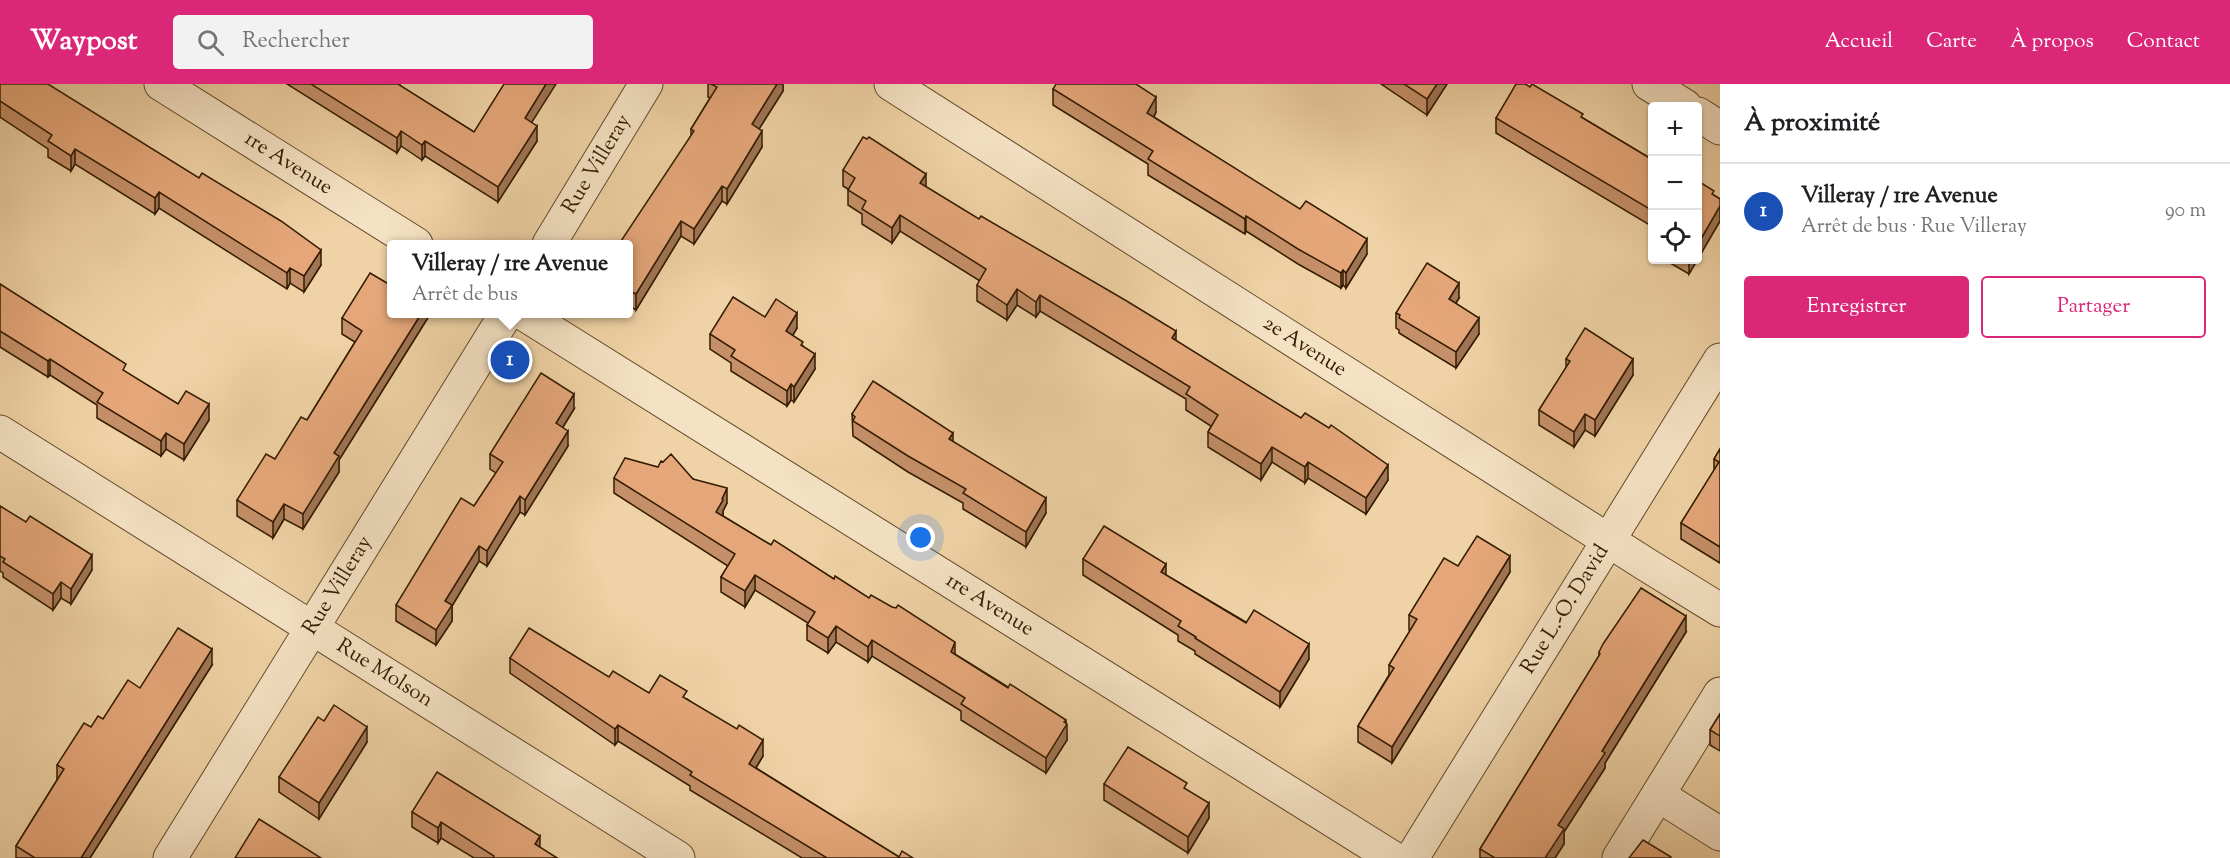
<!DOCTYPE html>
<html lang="fr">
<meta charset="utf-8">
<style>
:root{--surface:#fff;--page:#f2f2f2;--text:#202124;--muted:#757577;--line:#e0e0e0;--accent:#db2777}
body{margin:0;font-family:"Sorts Mill Goudy",serif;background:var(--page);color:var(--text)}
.controls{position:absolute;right:18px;top:18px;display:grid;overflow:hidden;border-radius:6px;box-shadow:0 2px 4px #0004}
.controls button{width:54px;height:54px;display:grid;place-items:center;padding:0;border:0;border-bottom:2px solid var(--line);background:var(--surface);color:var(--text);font:30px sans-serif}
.you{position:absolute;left:921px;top:454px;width:21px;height:21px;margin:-15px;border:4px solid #fff;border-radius:50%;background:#1a73e8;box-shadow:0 0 0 9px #1a73e833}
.badge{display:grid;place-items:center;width:39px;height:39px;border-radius:50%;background:var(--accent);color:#fff;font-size:20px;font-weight:700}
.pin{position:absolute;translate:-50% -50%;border:3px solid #fff;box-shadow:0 2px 6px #0006}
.popup{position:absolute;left:387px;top:156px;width:246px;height:78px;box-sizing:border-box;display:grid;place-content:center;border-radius:6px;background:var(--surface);filter:drop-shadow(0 2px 4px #0005);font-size:20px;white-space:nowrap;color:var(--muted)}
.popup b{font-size:22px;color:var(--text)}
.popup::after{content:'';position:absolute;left:50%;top:100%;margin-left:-12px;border:12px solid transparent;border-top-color:var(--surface)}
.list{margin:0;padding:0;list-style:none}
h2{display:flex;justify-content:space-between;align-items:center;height:78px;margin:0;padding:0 24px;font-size:26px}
h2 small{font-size:20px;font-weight:400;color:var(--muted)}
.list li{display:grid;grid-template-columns:39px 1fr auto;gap:18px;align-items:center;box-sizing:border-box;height:96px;padding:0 24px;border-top:2px solid var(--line)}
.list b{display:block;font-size:22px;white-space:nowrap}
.list p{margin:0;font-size:20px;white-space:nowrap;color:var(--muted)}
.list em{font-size:20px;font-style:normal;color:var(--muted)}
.actions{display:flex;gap:12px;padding:18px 24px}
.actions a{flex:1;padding:14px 0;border:2px solid var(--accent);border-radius:6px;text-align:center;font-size:21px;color:var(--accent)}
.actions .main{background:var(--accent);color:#fff}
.icon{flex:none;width:33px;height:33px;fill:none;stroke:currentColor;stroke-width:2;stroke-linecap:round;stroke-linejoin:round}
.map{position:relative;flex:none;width:1720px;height:774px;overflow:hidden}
header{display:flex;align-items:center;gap:36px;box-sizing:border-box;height:84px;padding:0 30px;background:var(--accent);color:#fff}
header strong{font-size:28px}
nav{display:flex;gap:33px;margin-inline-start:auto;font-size:21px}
.search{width:420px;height:54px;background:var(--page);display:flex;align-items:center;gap:15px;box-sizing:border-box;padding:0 21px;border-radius:6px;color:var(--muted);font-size:22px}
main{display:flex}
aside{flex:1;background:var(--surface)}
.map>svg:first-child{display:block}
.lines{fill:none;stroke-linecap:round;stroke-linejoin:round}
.minor-casing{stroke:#624a2b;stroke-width:35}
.minor{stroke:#f5e2c4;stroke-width:33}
.wall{fill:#c59069;stroke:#331c02;stroke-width:1.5}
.shaded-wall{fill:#a07555;stroke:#331c02;stroke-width:1.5}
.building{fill:#e5a77a;stroke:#331c02;stroke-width:1.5}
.labels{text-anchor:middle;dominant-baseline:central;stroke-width:6;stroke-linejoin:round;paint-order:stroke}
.street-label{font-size:21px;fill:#331c02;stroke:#f5e2c4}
</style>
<header>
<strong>Waypost</strong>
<div class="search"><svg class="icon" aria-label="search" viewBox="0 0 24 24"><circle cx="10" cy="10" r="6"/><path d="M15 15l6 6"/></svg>Rechercher</div>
<nav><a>Accueil</a><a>Carte</a><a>À propos</a><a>Contact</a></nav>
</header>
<main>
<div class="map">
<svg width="1720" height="774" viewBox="0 0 1720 774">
<rect width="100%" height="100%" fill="#efd2a5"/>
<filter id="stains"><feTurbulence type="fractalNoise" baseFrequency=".00333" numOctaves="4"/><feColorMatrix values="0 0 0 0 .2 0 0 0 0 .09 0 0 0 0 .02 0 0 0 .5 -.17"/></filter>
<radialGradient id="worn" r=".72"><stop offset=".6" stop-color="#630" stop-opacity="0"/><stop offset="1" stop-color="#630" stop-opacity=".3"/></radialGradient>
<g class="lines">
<g class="minor-casing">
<g id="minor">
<path id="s1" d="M161 0 416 160"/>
<path id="s2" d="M891 0 1647 481 1720 526"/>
<polyline points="1649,0 1685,22"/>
<polyline points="1698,30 1720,44"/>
<path id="s3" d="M549 160 646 0"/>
<path id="s4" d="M524 230 1393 774"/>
<path id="s5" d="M0 348 678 774"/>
<polyline points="1658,711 1720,750"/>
<path id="s6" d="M170 774 506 230"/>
<path id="s7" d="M1412 774 1720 276"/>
<polyline points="1619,774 1720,610"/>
</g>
</g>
<use href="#minor" class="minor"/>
</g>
<g class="wall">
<polygon points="0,0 321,181 304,208 290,199 287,205 159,124 155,130 75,80 71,87 48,73 48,65 0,33"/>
<polygon points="287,0 400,0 400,2 474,48 532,38 537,57 498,118 425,72 422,76 401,62 397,69"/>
<polygon points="708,0 783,0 783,7 759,45 762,63 727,120 722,117 694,160 681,152 636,226 628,221 628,160 691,52 691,45 710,14 708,13"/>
<polygon points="1381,0 1447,0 1427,31"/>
<polygon points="1053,5 1156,28 1154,33 1367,170 1346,204 1343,201 1341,204 1298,180 1246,147 1245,150 1148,91 1148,80 1053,21"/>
<polygon points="1496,34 1583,34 1653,76 1653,143 1496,49"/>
<polygon points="843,86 926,103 1176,257 1388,396 1366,430 1308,394 1305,399 1272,378 1261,396 1208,363 1208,348 1211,342 1186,326 1186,315 1040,227 1036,233 1017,221 1007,236 977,217 977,201 980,197 900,147 892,159 862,140 862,130 848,121 848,105 843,102"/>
<polygon points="1714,111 1720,115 1720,137 1689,190 1665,176 1698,176"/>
<polygon points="0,200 126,289 178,320 209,336 184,376 166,365 161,372 97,334 97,321 50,291 48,293 0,263"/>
<polygon points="1459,214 1456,219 1479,250 1456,284 1399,249 1399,246 1396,244 1396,229"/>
<polygon points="429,230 429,232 339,376 339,388 303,445 284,435 273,454 237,432 237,416 275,375 307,336 355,258 342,250 342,234"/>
<polygon points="765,233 797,244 792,252 803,262 815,285 794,318 791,316 787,322 731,287 731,279 710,265 710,250"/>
<polygon points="1566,275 1633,291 1595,352 1585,346 1574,363 1539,341 1539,326 1566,284"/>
<polygon points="574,325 563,343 568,362 525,431 520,428 487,482 479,477 452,522 452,537 436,561 396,537 396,521 474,422 496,389 490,385 490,370"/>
<polygon points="852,330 953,358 1046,429 1026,463 963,425 963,419 908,388 853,352"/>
<polygon points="1720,365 1720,479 1681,455 1681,439 1714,387 1714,375"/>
<polygon points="663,378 693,395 727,419 723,427 723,432 771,461 834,495 1066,639 1067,656 1046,689 961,636 961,627 872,572 868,578 836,558 828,569 807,556 807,541 808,539 755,506 745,523 721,508 721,493 728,482 614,409 614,394 658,383"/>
<polygon points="0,422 92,486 71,520 61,514 53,526 3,493 3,489 0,487"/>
<polygon points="1083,475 1166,491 1309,575 1280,623 1195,570 1195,567 1178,557 1178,551 1083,491"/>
<polygon points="1458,482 1510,488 1392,679 1358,658 1358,642 1389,591 1389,581 1410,547 1409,546 1409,531"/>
<polygon points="1686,548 1605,679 1605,684 1564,748 1564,760 1555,774 1480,774 1480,765 1599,572 1599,568"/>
<polygon points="510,574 609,593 649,609 687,615 763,672 756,684 899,773 913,774 802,774 690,706 690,702 618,657 615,661 510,589"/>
<polygon points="212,581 90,774 16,774 16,762 57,696 57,681 91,643 103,635 140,604"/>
<polygon points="1720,630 1720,667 1710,661 1710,646"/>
<polygon points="324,637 367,658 319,735 279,708 279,693"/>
<polygon points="1104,700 1209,734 1188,769 1104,716"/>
<polygon points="412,728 540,764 557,774 474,774 441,754 438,759 412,743"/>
</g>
<g class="shaded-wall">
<polygon points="546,0 556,0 525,49 525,34"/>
<polygon points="777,0 783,0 783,7 752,56 752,40"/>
<polygon points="1437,0 1447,0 1427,31 1427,15"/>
<polygon points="1156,13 1156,28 1147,44 1147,29"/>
<polygon points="537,42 537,57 498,118 498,103"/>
<polygon points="401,47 401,62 397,69 397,54"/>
<polygon points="762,47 762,63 727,120 727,105"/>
<polygon points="425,57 425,72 422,76 422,61"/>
<polygon points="75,65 75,80 71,87 71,72"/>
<polygon points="926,90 926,105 920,99"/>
<polygon points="722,102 722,117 694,160 694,145"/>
<polygon points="159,108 159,124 155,130 155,114"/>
<polygon points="1720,122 1720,137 1689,190 1689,176 1698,176 1698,160"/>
<polygon points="900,131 900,147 892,159 892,144"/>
<polygon points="1246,132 1246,147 1245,150 1245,135"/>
<polygon points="681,137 681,152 636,226 636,210"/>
<polygon points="1367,155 1367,170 1346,204 1346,189"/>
<polygon points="321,166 321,181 304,208 304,192"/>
<polygon points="290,184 290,199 287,205 287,189"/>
<polygon points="1343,186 1343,201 1341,204 1341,189"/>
<polygon points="1459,199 1459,214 1449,230 1449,215"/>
<polygon points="1017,205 1017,221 1007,236 1007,221"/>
<polygon points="1040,211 1040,227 1036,233 1036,218"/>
<polygon points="797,229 797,244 786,263 786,247"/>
<polygon points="421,230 429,230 429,232 339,376 339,388 303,445 303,430 334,369"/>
<polygon points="1479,234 1479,250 1456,284 1456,268"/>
<polygon points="1176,247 1176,263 1172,254"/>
<polygon points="815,270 815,285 794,318 794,303"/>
<polygon points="50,275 50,291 48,293 48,277"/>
<polygon points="1633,275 1633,291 1595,352 1595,336"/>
<polygon points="791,300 791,316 787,322 787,307"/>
<polygon points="574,310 574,325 556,354 556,339"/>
<polygon points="209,320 209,336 184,376 184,360"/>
<polygon points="1585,330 1585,346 1574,363 1574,348"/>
<polygon points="568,347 568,362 525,431 525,416"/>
<polygon points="166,349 166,365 161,372 161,357"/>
<polygon points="953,349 953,364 949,355"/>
<polygon points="1272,363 1272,378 1261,396 1261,380"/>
<polygon points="1308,378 1308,394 1305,399 1305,383"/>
<polygon points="1388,381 1388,396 1366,430 1366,414"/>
<polygon points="727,404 727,419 723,427 723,432 716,443 716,428"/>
<polygon points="520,412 520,428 487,482 487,467"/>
<polygon points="1046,414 1046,429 1026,463 1026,448"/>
<polygon points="284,420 284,435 273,454 273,438"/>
<polygon points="479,462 479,477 452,522 452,537 436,561 436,546 445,517"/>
<polygon points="92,471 92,486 71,520 71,505"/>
<polygon points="1510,472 1510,488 1392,679 1392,663"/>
<polygon points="1166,480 1166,496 1161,488"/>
<polygon points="755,491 755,506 745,523 745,507"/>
<polygon points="61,498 61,514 53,526 53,510"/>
<polygon points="1686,532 1686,548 1605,679 1605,684 1564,748 1564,760 1555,774 1545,774 1558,741 1602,667"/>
<polygon points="836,542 836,558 828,569 828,554"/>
<polygon points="872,556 872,572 868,578 868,563"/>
<polygon points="955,558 955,574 951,568"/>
<polygon points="1309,560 1309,575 1280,623 1280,608"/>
<polygon points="212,565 212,581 90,774 81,774"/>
<polygon points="1066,636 1066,642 1067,640 1067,656 1046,689 1046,674"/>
<polygon points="618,641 618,657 615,661 615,645"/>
<polygon points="367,643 367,658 319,735 319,719"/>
<polygon points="763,656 763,672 749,695 749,680"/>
<polygon points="1209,719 1209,734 1188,769 1188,753"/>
<polygon points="441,738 441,754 438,759 438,744"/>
<polygon points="540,752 540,767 535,760"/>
</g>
<g class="building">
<polygon points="0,0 48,0 199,94 202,89 281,137 321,166 304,192 290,184 287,189 159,108 155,114 75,65 71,72 48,57 52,51 0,17"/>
<polygon points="311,0 398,0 474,48 504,0 546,0 525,34 537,42 498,103 425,57 422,61 401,47 397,54"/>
<polygon points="711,0 777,0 752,40 762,47 727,105 722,102 694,145 681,137 636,210 628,206 628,160 619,160 694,47 691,45 717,3"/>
<polygon points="1056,0 1136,0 1156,13 1147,29 1300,125 1306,117 1367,155 1346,189 1343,186 1341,189 1298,165 1246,132 1245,135 1148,75 1153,67 1053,5"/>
<polygon points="1404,0 1437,0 1427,15"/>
<polygon points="1516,0 1525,0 1530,3 1532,0 1583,30 1581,33 1653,76 1653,127 1496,34"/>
<polygon points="863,53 867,55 869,53 926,90 920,99 979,135 981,132 1125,216 1176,247 1172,254 1301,334 1305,329 1329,344 1331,341 1388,381 1366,414 1308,378 1305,383 1272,363 1261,380 1208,348 1218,331 1186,310 1190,303 1040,211 1036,218 1017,205 1007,221 977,201 986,185 900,131 892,144 862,125 866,117 848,106 855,94 843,86"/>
<polygon points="1698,97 1714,107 1712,110 1720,115 1720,122 1698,160"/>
<polygon points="1427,179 1459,199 1449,215 1479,234 1456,268 1399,234 1400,231 1396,229"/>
<polygon points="370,189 392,202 392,230 421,230 334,369 339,372 303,430 284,420 273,438 237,416 266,370 275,375 301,333 307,336 362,247 342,234"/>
<polygon points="0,200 126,280 123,286 178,320 186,307 209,320 184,360 166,349 161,357 97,318 103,309 50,275 48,277 0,247"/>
<polygon points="733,213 765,233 776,215 797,229 786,247 803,258 801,261 815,270 794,303 791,300 787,307 731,272 735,266 710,250"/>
<polygon points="1585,244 1633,275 1595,336 1585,330 1574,348 1539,326 1570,277 1566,275"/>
<polygon points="541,289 574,310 556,339 568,347 525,416 520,412 487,467 479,462 445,517 452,521 436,546 396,521 461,414 474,422 503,378 490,370"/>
<polygon points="873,297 953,349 949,355 1046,414 1026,448 963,409 966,405 908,372 853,337 855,333 852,330"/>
<polygon points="1720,365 1720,463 1681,439 1719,378 1714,375"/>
<polygon points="671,370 693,395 727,404 722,415 723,416 716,428 771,461 774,456 834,495 835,492 869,514 871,511 892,523 896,524 898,521 955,558 951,568 1008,604 1010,600 1066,636 1064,638 1067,640 1046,674 961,620 965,614 872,556 868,563 836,542 828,554 807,541 815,528 755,491 745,507 721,493 735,470 614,394 625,374 658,383 661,377 663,378"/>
<polygon points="0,422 26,438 30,432 92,471 71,505 61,498 53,510 3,478 5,475 0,472"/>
<polygon points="1104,442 1166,480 1161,488 1246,539 1254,526 1309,560 1280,608 1195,554 1196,553 1178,542 1181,537 1083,475"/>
<polygon points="1477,452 1510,472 1392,663 1358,642 1394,584 1389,581 1417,535 1409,531 1444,474 1458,482"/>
<polygon points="1641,504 1686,532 1602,667 1605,669 1558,741 1564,745 1545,774 1495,774 1480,765 1600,570 1599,568 1603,560"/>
<polygon points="178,544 212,565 81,774 35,774 16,762 64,685 57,681 84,639 91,643 98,632 103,635 128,596 140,604"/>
<polygon points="529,544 609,593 613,587 649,609 660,591 687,607 683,613 737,645 739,641 763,656 749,680 899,773 902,767 913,774 827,774 690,691 692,688 618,641 615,645 510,574"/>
<polygon points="334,621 367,643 319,719 279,693 318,633 324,637"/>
<polygon points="1720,630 1720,652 1710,646"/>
<polygon points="1128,663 1187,699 1184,704 1209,719 1188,753 1104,700"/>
<polygon points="437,688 540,752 535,760 557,774 493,774 494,772 441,738 438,744 412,728"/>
<polygon points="259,735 321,774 235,774"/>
<polygon points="1643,756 1671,773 1671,774 1629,774"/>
</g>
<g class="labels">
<g class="street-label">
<text stroke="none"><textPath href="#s1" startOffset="150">1re Avenue</textPath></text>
<text stroke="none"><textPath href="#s3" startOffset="93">Rue Villeray</textPath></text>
<text stroke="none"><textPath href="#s2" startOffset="490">2e Avenue</textPath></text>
<text stroke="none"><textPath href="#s6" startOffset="320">Rue Villeray</textPath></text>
<text stroke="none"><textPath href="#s4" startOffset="549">1re Avenue</textPath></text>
<text stroke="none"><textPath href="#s7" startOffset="292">Rue L.-O. David</textPath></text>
<text stroke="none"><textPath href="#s5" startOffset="454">Rue Molson</textPath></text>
</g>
</g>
<rect width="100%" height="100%" filter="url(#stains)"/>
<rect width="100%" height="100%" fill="url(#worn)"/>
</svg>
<div class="controls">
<button>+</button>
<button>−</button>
<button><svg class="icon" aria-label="locate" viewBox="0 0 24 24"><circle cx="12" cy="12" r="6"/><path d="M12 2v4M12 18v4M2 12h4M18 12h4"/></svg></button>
</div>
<div class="you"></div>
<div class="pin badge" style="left:510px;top:276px;background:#1a4fb4">1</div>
<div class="popup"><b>Villeray / 1re Avenue</b>Arrêt de bus</div>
</div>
<aside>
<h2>À proximité<small></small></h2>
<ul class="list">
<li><span class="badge" style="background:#1a4fb4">1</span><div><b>Villeray / 1re Avenue</b><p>Arrêt de bus · Rue Villeray</p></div><em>90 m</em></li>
</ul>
<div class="actions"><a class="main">Enregistrer</a><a>Partager</a></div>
</aside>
</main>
